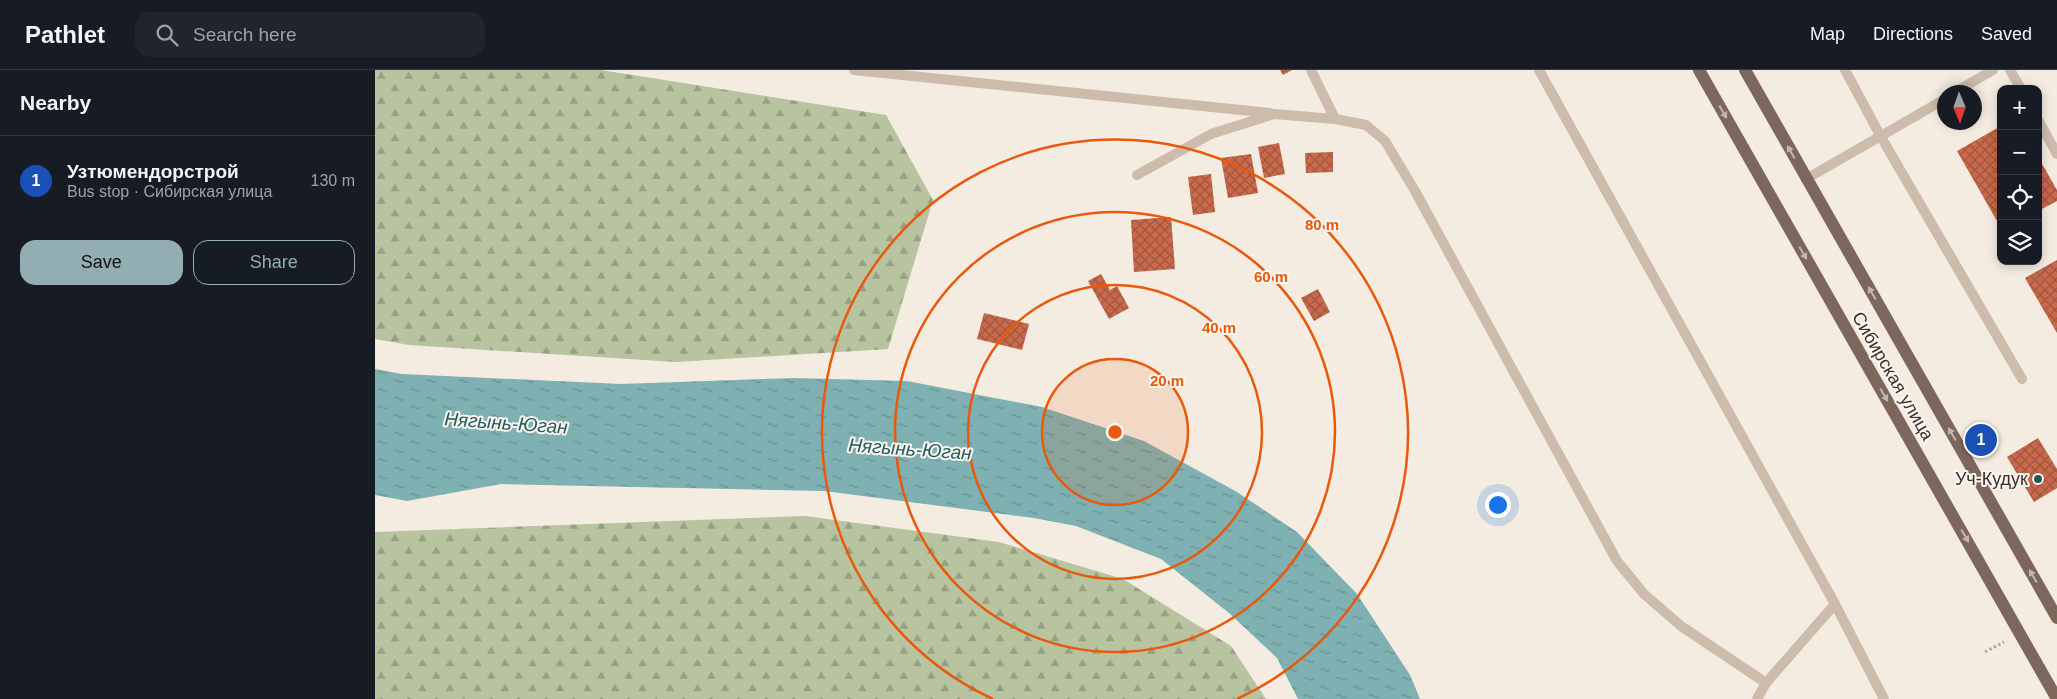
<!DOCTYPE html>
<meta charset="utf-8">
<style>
:root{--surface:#171b24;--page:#20242c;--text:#f1f3f6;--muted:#9ea1a6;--line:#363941;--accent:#92aeb2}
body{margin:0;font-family:Arial,sans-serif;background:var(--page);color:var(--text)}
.controls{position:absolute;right:15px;top:15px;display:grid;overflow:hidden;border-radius:10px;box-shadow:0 2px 12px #0003}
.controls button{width:45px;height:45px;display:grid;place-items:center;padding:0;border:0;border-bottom:1px solid var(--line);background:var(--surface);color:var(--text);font:25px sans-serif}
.compass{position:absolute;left:1562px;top:15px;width:45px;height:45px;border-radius:50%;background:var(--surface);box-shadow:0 2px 12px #0003;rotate:178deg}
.you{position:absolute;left:1122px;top:434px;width:18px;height:18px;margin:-12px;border:4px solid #fff;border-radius:50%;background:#1a73e8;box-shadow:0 0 0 8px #1a73e833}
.badge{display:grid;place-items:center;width:32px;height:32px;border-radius:50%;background:var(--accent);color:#fff;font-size:16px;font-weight:700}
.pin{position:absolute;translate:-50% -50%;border:2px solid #fff;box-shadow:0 1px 5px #0006}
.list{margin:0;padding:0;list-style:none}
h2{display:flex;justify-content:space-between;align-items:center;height:65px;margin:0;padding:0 20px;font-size:21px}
h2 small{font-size:16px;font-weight:400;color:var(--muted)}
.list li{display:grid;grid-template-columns:32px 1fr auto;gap:15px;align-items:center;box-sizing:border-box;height:90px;padding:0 20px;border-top:1px solid var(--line)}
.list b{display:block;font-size:19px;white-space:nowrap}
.list p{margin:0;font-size:16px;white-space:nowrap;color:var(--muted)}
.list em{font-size:16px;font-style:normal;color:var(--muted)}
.actions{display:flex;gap:10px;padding:15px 20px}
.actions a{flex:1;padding:11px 0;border:1px solid var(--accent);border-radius:15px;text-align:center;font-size:18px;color:var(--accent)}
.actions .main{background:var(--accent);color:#111}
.icon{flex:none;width:28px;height:28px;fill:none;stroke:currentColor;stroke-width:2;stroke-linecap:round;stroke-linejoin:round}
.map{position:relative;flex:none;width:1682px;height:629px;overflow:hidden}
header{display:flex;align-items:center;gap:30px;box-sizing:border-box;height:70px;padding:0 25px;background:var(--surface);border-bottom:1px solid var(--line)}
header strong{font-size:24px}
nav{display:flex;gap:28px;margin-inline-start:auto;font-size:18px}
.search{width:350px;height:45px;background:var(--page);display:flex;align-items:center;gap:12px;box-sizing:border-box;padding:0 18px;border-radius:15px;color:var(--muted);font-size:19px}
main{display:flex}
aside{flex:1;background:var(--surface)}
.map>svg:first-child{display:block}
.forest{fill:url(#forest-firs)}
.water{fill:url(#water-ripples)}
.building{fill:url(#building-cross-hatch)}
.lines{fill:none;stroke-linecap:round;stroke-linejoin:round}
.path{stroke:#b9a596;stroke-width:3;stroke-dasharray:2.5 2.5;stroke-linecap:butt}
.lane{stroke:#cdbbac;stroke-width:10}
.primary{stroke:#7d675c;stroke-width:12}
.oneway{fill:#c2b5ac}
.ring{fill:none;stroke:#e8590c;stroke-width:2.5}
.poi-dot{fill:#1f5a5e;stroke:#fbf5ee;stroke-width:2}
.labels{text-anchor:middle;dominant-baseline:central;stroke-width:4;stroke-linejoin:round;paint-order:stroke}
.street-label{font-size:18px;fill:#3b302b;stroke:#fbf5ee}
.poi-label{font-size:18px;fill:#3b302b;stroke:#fbf5ee;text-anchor:end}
.water-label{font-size:19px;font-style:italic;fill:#1f5a5e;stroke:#fbf5ee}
.centre{fill:#e8590c;stroke:#fbf5ee;stroke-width:2.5}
.ring-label{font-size:15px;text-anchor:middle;font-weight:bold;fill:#e8590c;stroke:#fbf5ee;stroke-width:4;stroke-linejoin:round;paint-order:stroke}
</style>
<header>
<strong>Pathlet</strong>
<div class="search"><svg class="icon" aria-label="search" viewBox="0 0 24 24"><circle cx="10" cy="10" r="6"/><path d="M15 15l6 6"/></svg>Search here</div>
<nav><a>Map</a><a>Directions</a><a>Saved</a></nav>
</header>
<main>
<aside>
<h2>Nearby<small></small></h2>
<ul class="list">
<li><span class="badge" style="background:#1a4fb4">1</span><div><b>Узтюмендорстрой</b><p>Bus stop · Сибирская улица</p></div><em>130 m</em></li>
</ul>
<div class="actions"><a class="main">Save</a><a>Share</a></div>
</aside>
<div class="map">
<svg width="1682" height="629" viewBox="0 0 1682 629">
<defs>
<pattern id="forest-firs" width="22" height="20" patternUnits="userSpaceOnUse" patternTransform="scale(1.25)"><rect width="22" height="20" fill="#b8c4a0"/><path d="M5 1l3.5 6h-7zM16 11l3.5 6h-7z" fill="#97a083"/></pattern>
<pattern id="water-ripples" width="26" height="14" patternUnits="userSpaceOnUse" patternTransform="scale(1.25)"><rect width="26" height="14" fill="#7fb0b2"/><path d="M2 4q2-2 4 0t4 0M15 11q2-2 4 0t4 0" fill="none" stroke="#699091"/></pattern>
<pattern id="building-cross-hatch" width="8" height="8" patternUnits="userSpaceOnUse" patternTransform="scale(1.25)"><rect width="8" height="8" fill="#c8694b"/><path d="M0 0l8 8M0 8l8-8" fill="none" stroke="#a4573f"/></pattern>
</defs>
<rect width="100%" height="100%" fill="#f4ebe1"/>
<g class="forest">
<polygon points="0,0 226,0 511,45 558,130 513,279 301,292 34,275 0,269"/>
<polygon points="430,446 624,472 748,509 856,576 891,629 0,629 0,462"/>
</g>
<polygon class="water" points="0,299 27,304 246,314 419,308 532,311 667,337 769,371 862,422 922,462 982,524 1035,605 1045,629 923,629 902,588 854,543 786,489 701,456 659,448 449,421 126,414 32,431 0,425"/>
<g class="building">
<polygon points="905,0 917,0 908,5"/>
<polygon points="1626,56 1626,158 1582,81"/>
<polygon points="904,73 910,104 889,108 883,77"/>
<polygon points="958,82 958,102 931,103 930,83"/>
<polygon points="876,84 883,123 853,128 846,88"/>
<polygon points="1663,87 1682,120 1682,131 1663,141"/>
<polygon points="836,104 840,142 818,145 813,107"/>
<polygon points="796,147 800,199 759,202 756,150"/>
<polygon points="1682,190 1682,263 1650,208"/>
<polygon points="726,204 735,220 742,216 754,238 734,249 713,211"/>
<polygon points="943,219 955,242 939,251 926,228"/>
<polygon points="609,243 654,254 647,280 602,269"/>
<polygon points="1663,368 1682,399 1682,418 1659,432 1632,387"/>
</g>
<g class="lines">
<polyline class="path" points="1610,582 1629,572"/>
<g class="lane">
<polyline points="479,0 895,43"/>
<polyline points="936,0 960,49"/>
<polyline points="1164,0 1460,534 1509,629"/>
<polyline points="1470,0 1506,67 1647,309"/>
<polyline points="1635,0 1646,19"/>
<polyline points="1580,22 1618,0"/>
<polyline points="1663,50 1682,84"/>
<polyline points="762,105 836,64 899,44 960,49 991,55 1010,71 1040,121 1242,491 1269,524 1306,556 1391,613"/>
<polyline points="1431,109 1570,29"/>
<polyline points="1382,629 1391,613 1460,534"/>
</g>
<g class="primary">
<polyline points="1324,0 1682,629"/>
<polyline points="1370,0 1682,548"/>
</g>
</g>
<defs><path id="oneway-solid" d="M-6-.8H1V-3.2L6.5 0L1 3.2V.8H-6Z" transform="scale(1.25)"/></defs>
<g class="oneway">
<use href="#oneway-solid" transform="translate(1348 42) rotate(60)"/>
<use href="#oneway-solid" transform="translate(1416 82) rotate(-119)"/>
<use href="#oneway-solid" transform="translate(1428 183) rotate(60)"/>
<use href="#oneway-solid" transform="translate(1497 223) rotate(-120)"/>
<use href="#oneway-solid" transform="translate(1509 325) rotate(60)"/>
<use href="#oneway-solid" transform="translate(1577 364) rotate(-120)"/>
<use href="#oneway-solid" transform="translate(1590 466) rotate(60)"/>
<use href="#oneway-solid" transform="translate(1658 506) rotate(-120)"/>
</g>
<circle cx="740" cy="362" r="73" fill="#e8590c" fill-opacity=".12"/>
<g class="ring">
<circle cx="740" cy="362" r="73"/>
<circle cx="740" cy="362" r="147"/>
<circle cx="740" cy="362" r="220"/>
<path d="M618 629A293 293 0 1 1 862 629"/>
</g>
<circle class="poi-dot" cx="1663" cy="409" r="5"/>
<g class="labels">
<g class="street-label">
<text transform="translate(1518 306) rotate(60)">Сибирская улица</text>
</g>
<g class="poi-label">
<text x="1653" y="409">Уч-Кудук</text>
</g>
<g class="water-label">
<text transform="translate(131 353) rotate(4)">Нягынь-Юган</text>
<text transform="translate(535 379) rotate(4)">Нягынь-Юган</text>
</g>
</g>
<circle cx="740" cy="362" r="8" class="centre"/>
<g class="ring-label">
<text x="947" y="160">80 m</text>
<text x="896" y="212">60 m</text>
<text x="844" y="263">40 m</text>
<text x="792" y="316">20 m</text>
</g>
</svg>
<div class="controls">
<button>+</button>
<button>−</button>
<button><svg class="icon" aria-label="locate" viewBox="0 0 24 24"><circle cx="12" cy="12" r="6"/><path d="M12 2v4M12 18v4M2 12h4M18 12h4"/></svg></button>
<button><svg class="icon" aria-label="layers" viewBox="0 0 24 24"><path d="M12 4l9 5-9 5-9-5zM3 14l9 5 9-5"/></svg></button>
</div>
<svg class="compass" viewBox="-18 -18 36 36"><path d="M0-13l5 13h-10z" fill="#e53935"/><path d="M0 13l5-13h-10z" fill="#9ea1a6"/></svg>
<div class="you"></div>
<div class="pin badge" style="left:1606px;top:370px;background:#1a4fb4">1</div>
</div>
</main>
